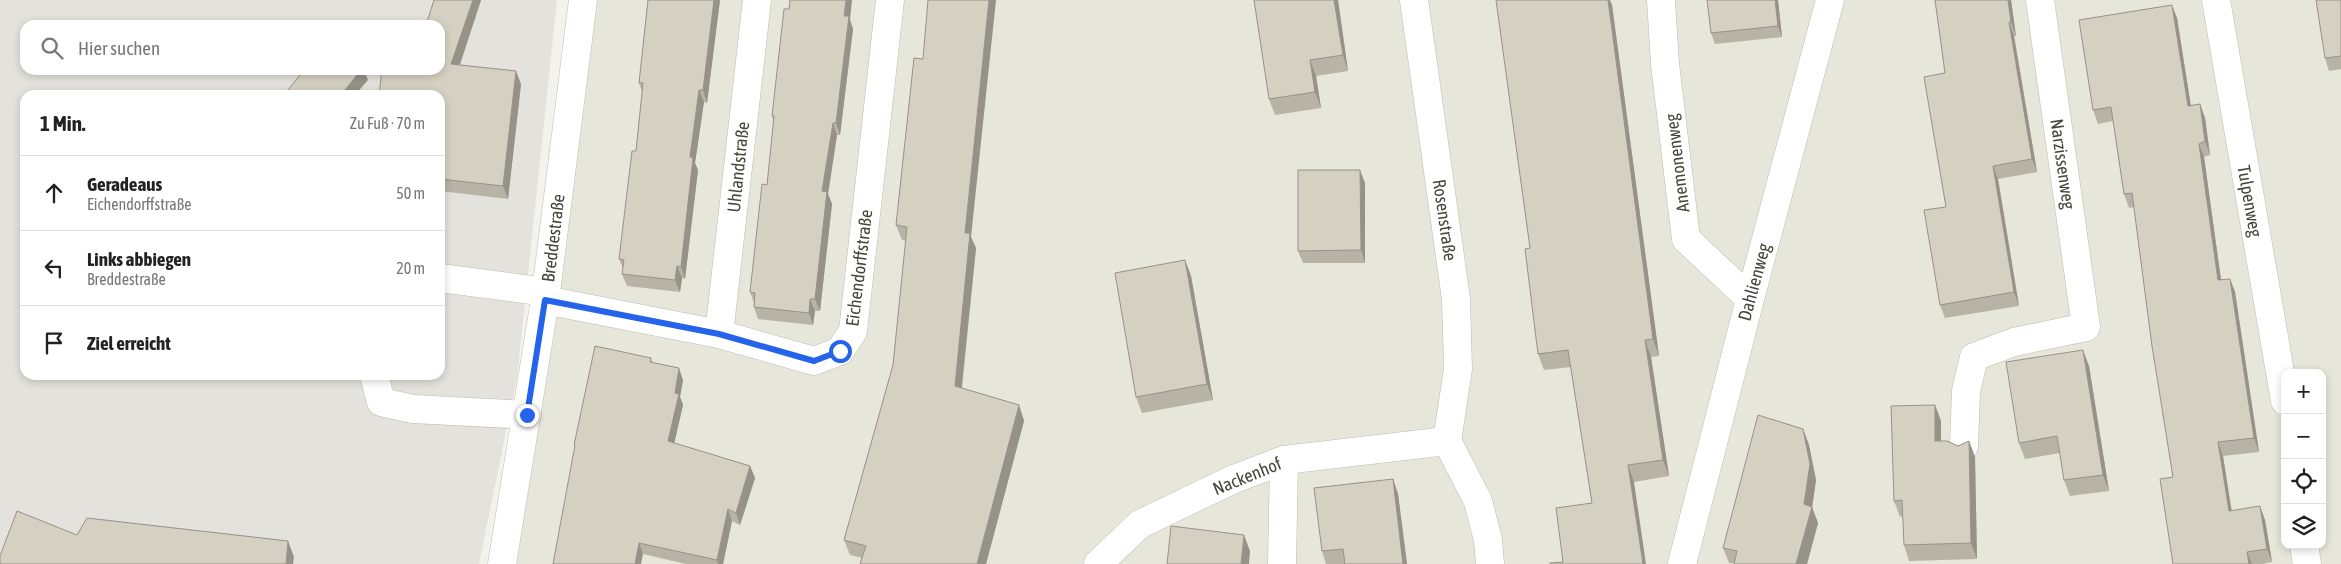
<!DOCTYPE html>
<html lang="de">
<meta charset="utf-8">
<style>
:root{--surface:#fff;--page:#f2f2f2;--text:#222;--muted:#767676;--line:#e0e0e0}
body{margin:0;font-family:"Asap Condensed",sans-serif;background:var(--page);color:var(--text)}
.controls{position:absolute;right:15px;bottom:15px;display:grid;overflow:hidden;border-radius:10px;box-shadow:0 2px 8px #0003}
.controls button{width:45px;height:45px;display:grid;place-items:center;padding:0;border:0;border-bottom:1px solid var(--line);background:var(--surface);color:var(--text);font:25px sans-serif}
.stop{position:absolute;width:15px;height:15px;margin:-11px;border:4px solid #2563eb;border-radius:50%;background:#fff}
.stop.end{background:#2563eb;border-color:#fff;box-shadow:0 1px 5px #0008}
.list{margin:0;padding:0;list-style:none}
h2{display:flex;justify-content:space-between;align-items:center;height:65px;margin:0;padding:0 20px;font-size:21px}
h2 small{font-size:16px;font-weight:400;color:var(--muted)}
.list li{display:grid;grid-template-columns:32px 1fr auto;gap:15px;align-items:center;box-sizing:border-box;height:75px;padding:0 20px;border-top:1px solid var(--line)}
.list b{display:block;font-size:19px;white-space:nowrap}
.list p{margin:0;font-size:16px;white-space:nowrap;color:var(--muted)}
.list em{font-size:16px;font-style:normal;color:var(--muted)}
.icon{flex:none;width:28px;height:28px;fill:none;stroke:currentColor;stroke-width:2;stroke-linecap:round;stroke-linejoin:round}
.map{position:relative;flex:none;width:2341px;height:564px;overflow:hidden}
.search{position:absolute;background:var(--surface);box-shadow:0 2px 8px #0003;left:20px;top:20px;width:425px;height:55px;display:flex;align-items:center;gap:12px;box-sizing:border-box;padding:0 18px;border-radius:15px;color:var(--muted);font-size:19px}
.panel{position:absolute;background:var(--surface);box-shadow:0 2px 8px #0003;left:20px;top:90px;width:425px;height:290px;border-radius:15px}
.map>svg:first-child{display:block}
.residential{fill:#e7e6da;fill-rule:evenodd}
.industrial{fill:#e4e2dc;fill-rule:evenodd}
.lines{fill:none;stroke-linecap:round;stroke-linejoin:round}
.minor-casing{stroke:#bfbcaf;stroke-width:29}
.minor{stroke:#fff;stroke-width:28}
.wall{fill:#b7b4a7}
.shaded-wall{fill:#959288}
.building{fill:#d5d1c2;stroke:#959288}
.route{stroke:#2563eb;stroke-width:6}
.labels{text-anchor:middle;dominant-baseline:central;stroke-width:4;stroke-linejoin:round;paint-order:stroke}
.street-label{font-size:18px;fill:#48453a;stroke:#fff}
</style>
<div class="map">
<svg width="2341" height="564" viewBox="0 0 2341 564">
<rect width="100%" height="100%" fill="#f4f3eb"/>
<path class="residential" d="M596 0H2341V564H502ZM2285 373H2322V545H2285Z"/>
<path class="industrial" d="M0 0H557L517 378 479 564H0ZM25 25H440V70H25ZM25 95H440V375H25Z"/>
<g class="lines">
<g class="minor-casing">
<g id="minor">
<polyline points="1414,0 1456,299 1458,369 1447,441"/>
<polyline points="1661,0 1665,64 1686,239 1750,299"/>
<polyline points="2216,0 2285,401"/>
<polyline points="440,278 546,292"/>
<polyline points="545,300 719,334 814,361 840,351 853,331 890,0"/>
<polyline points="719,334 757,0"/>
<polyline points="374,375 381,402 413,409 527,415"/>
<polyline points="1447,441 1478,501 1488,540 1490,564"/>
<polyline points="1964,446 1966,391 1974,357 2014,342 2086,327 2040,0"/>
<polyline points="2304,545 2307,564"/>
<polyline points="502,564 545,300 583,0"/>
<polyline points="1098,564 1140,524 1234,479 1284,460 1447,441"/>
<polyline points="1282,564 1284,460"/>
<polyline points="1682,564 1750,299 1830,0"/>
</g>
</g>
<use href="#minor" class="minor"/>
</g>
<g class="wall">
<polygon points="434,0 481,0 460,65 521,84 508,199 440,191 440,70"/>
<polygon points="648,0 720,0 707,103 704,102 695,163 698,170 685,279 682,278 680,292 627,286 622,274 623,268 619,259 636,151 642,92 639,83"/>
<polygon points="1338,0 1348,71 1316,76 1321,108 1275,115 1269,99"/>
<polygon points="1707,0 1778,0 1782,37 1715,44 1711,33"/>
<polygon points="1935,0 2011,0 2016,36 2014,36 2037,172 1998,179 2019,306 1945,318 1940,305 1946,207 1945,73"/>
<polygon points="2341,0 2341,69 2329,71 2325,58"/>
<polygon points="1612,5 1659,356 1651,357 1669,476 1634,482 1563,562 1592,503 1571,367 1544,370 1538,354 1530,248"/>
<polygon points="789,9 850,20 853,29 840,135 837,135 828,194 832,204 820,311 815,311 813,325 758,319 754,307 754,303 750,292 767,185 774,122 772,116"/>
<polygon points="2177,18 2191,106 2200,104 2205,118 2210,155 2204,157 2221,280 2230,279 2235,292 2259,452 2223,456 2231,511 2265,520 2272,562 2262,564 2173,564 2173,477 2134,207 2129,208 2124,194 2113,121 2098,124 2093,110"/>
<polygon points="923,59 971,237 976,248 962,389 1019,405 1024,421 986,564 860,564 862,558 850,555 844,540 893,365 906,241 902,240 896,225"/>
<polygon points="1365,183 1365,263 1303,263 1298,251"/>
<polygon points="1185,260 1191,276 1213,400 1142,413 1136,397"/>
<polygon points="651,358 653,363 683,380 680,397 683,405 674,443 750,466 755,478 740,525 732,521 723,564 686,564 643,554 575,448 574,445"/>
<polygon points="2089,366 2109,491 2070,496 2064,480 2060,453 2025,459 2019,443"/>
<polygon points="1935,405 1941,421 1941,441 1958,446 1969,441 1975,457 1977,559 1909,561 1904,545 1903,516 1900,517 1894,501"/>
<polygon points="1803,429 1809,445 1816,480 1812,507 1818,523 1807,564 1729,563 1723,548"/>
<polygon points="1393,479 1398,494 1407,564 1326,564 1322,551"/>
</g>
<g class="shaded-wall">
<polygon points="473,0 481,0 456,76 451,64"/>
<polygon points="714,0 720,0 707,103 703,90"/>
<polygon points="846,0 852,0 850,20 853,29 840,135 836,123"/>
<polygon points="989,0 996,0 971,237 976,248 960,402 955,386 965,233"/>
<polygon points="1334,0 1338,0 1348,71 1343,55"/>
<polygon points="1608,0 1610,0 1612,5 1659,356 1653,339"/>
<polygon points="1775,0 1778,0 1782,37 1778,26"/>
<polygon points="2008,0 2011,0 2016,36 2011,22"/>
<polygon points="2172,5 2177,18 2193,120 2188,106"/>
<polygon points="2009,22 2014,36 2037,172 2032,159"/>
<polygon points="1310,60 1316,76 1321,108 1315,92"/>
<polygon points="361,70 364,70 368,80 355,95 341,95"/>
<polygon points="516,71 521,84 508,199 503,186"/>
<polygon points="699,90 704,102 695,163 698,170 685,279 681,267 690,157"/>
<polygon points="2200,104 2205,118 2210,155 2205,141"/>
<polygon points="833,123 837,135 828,194 832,204 820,311 815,299 822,191"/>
<polygon points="2199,144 2204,157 2223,294 2218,280"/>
<polygon points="1993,166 1998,179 2019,306 2014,292"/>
<polygon points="1360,170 1365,183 1365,263 1361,250"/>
<polygon points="1185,260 1191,276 1213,400 1207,384"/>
<polygon points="677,266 682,278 680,292 675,280"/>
<polygon points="2230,279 2235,292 2259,452 2254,438"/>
<polygon points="810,299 815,311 813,325 809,313"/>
<polygon points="1645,340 1651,357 1669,476 1663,460"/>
<polygon points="2083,350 2089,366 2109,491 2103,475"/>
<polygon points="679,368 683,380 680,397 683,405 672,453 668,441"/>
<polygon points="1019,405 1024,421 986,564 977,564"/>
<polygon points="1935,405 1941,421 1941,457 1935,441"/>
<polygon points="1803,429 1809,445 1816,480 1812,508 1812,507 1818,523 1807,564 1796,564 1804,504"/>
<polygon points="1969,441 1975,457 1977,559 1971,543"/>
<polygon points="2218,442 2223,456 2234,525 2229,511"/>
<polygon points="1628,465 1634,482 1646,564 1643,564"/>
<polygon points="750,466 755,478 740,525 736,513"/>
<polygon points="1393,479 1398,494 1407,564 1403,564"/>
<polygon points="2260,506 2265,520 2272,562 2267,549"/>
<polygon points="728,509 732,521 723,564 718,564 717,560"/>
<polygon points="1244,535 1250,551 1249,564 1241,564"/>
<polygon points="288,541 294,557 293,564 286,564"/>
<polygon points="639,543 643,554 641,564 635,564"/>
<polygon points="2247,552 2252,564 2249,564"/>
</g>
<g class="building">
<polygon points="434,0 473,0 451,64 516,71 503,186 440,179 440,95 379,95 382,70 440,70 440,25 426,25"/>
<polygon points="648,0 714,0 703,90 699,90 690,157 693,158 681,267 677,266 675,280 622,274 624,260 619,259 632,151 636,151 643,83 639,83"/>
<polygon points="790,0 846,0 844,16 849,16 836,123 833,123 822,191 827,192 815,299 810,299 809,313 754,307 755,293 750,292 762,184 767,185 774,116 772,116 784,9 789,9"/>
<polygon points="928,0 989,0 965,233 970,233 955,386 1019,405 977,564 860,564 866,546 844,540 893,365 907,227 896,225 914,58 923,59"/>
<polygon points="1254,0 1334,0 1343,55 1310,60 1315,92 1269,99"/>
<polygon points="1496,0 1608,0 1653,339 1645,340 1663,460 1628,465 1643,564 1550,564 1550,563 1563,562 1556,508 1592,503 1568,350 1538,354 1525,249 1530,248"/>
<polygon points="1707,0 1775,0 1778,26 1711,33"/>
<polygon points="1935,0 2008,0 2011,22 2009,22 2032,159 1993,166 2014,292 1940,305 1924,210 1946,207 1924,77 1945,73"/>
<polygon points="2316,0 2341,0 2341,56 2325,58"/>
<polygon points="2172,5 2188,106 2200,104 2205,141 2199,144 2218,280 2230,279 2254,438 2218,442 2229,511 2260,506 2267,549 2247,552 2249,564 2173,564 2160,479 2173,477 2152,346 2132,193 2124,194 2111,107 2093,110 2079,20"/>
<polygon points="304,70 361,70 341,95 284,95"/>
<polygon points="1298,170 1360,170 1361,250 1298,251"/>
<polygon points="1185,260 1207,384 1136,397 1115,273"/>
<polygon points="595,346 651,358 650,362 679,368 675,393 679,394 668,441 750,466 736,513 728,509 717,560 639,543 635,564 553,564 575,445 574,445"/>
<polygon points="2083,350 2103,475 2064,480 2057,436 2019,443 2006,362"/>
<polygon points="1935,405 1935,441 1947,441 1958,446 1969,441 1971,543 1904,545 1902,500 1894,501 1891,406"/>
<polygon points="1758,415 1803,429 1810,464 1804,504 1812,507 1796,564 1734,564 1737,551 1723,548"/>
<polygon points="1393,479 1403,564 1345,564 1343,549 1322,551 1314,488"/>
<polygon points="17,511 77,535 87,518 288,541 286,564 0,564 0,556"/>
<polygon points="1171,526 1244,535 1241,564 1167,564"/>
</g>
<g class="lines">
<polyline class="route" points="527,415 545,300 719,334 814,361 840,351"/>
</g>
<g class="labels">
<g class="street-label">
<text transform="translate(1677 163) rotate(-97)">Anemonenweg</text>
<text transform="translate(2063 164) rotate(82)">Narzissenweg</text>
<text transform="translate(738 167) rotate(-84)">Uhlandstraße</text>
<text transform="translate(2250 201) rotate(80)">Tulpenweg</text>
<text transform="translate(1445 220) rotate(82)">Rosenstraße</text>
<text transform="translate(553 238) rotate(-83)">Breddestraße</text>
<text transform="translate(859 268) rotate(-83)">Eichendorffstraße</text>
<text transform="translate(1754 282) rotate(-75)">Dahlienweg</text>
<text transform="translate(1247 476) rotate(-22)">Nackenhof</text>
</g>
</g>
</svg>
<div class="controls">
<button>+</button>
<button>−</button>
<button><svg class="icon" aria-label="locate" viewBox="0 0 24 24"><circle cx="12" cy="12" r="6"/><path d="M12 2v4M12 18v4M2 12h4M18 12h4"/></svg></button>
<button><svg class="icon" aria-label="layers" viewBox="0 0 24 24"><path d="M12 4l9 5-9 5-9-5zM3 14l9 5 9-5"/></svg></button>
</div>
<div class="stop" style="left:840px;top:351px"></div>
<div class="stop end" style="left:527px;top:415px"></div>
<div class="search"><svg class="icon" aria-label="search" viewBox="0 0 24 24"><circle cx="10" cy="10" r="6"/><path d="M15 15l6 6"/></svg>Hier suchen</div>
<section class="panel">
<h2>1 Min.<small>Zu Fuß · 70 m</small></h2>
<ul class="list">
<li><svg class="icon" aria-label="ahead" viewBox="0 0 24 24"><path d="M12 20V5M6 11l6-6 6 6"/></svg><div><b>Geradeaus</b><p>Eichendorffstraße</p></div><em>50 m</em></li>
<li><svg class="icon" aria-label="left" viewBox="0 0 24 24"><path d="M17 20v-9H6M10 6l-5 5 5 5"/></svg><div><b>Links abbiegen</b><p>Breddestraße</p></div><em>20 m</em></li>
<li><svg class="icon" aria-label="arrive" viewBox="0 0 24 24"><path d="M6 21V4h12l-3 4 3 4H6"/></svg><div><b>Ziel erreicht</b></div></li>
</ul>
</section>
</div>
